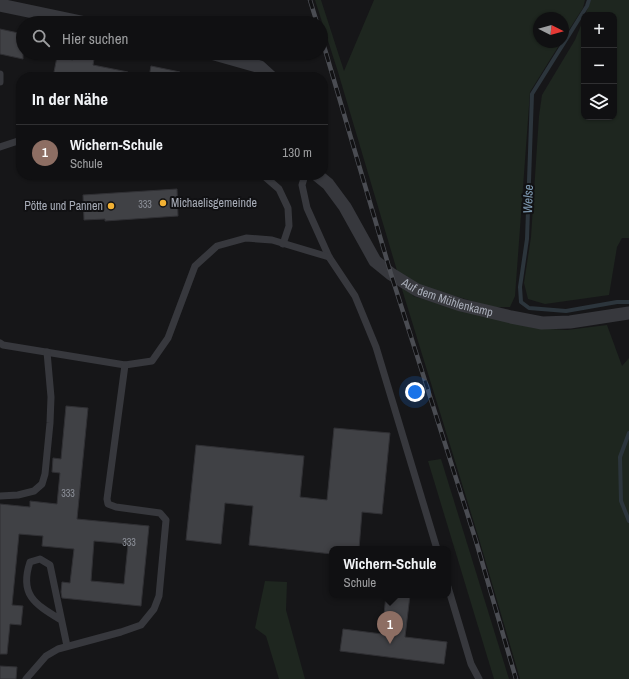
<!DOCTYPE html>
<html lang="de">
<meta charset="utf-8">
<style>
:root{--surface:#101012;--page:#19191b;--text:#f1f3f6;--muted:#9c9d9f;--line:#303032;--accent:#f2b134}
body{margin:0;font-family:"Archivo Narrow",sans-serif;background:var(--page);color:var(--text)}
.controls{position:absolute;right:12px;top:12px;display:grid;overflow:hidden;border-radius:8px;box-shadow:0 1px 3px #0004}
.controls button{width:36px;height:36px;display:grid;place-items:center;padding:0;border:0;border-bottom:1px solid var(--line);background:var(--surface);color:var(--text);font:20px sans-serif}
.compass{position:absolute;left:533px;top:12px;width:36px;height:36px;border-radius:50%;background:var(--surface);box-shadow:0 1px 3px #0004;rotate:96deg}
.you{position:absolute;left:415px;top:392px;width:14px;height:14px;margin:-10px;border:3px solid #fff;border-radius:50%;background:#1a73e8;box-shadow:0 0 0 6px #1a73e833}
.badge{display:grid;place-items:center;width:26px;height:26px;border-radius:50%;background:var(--accent);color:#fff;font-size:13px;font-weight:700}
.pin{position:absolute;translate:-50% -33px;filter:drop-shadow(0 1px 2px #0008)}
.pin::after{content:'';position:absolute;top:21px;width:14px;height:12px;background:inherit;clip-path:polygon(0 0,100% 0,50% 100%)}
.popup{position:absolute;left:329px;top:546px;width:122px;height:52px;box-sizing:border-box;display:grid;place-content:center;border-radius:8px;background:var(--surface);filter:drop-shadow(0 1px 3px #0005);font-size:13px;white-space:nowrap;color:var(--muted)}
.popup b{font-size:15px;color:var(--text)}
.popup::after{content:'';position:absolute;left:50%;top:100%;margin-left:-8px;border:8px solid transparent;border-top-color:var(--surface)}
.list{margin:0;padding:0;list-style:none}
h2{display:flex;justify-content:space-between;align-items:center;height:52px;margin:0;padding:0 16px;font-size:17px}
h2 small{font-size:13px;font-weight:400;color:var(--muted)}
.list li{display:grid;grid-template-columns:26px 1fr auto;gap:12px;align-items:center;box-sizing:border-box;height:56px;padding:0 16px;border-top:1px solid var(--line)}
.list b{display:block;font-size:15px;white-space:nowrap}
.list p{margin:0;font-size:13px;white-space:nowrap;color:var(--muted)}
.list em{font-size:13px;font-style:normal;color:var(--muted)}
.icon{flex:none;width:22px;height:22px;fill:none;stroke:currentColor;stroke-width:2;stroke-linecap:round;stroke-linejoin:round}
.map{position:relative;flex:none;width:629px;height:679px;overflow:hidden}
.search{position:absolute;background:var(--surface);box-shadow:0 1px 3px #0004;left:16px;top:16px;width:312px;height:44px;display:flex;align-items:center;gap:10px;box-sizing:border-box;padding:0 14px;border-radius:22px;color:var(--muted);font-size:15px}
.panel{position:absolute;background:var(--surface);box-shadow:0 1px 3px #0004;left:16px;top:72px;width:312px;height:108px;border-radius:16px}
.map>svg:first-child{display:block}
.green{fill:#1e261f}
.lines{fill:none;stroke-linecap:round;stroke-linejoin:round}
.stream{stroke:#2c353c;stroke-width:4}
.building{fill:#404145;stroke:#303034;fill-rule:evenodd}
.service{stroke:#37383d;stroke-width:7}
.minor{stroke:#37383d;stroke-width:13}
.rail-casing{stroke:#4a4c52;stroke-width:4.5}
.rail{stroke:#111113;stroke-width:3;stroke-dasharray:9;stroke-linecap:butt}
.poi-dot{fill:#f2b134;stroke:#111113;stroke-width:1.5}
.labels{text-anchor:middle;dominant-baseline:central;stroke-width:4;stroke-linejoin:round;paint-order:stroke}
.number-label{font-size:10px;fill:#8e929b}
.poi-label{font-size:12px;fill:#a8adb8;stroke:#111113;text-anchor:start}
.street-label{font-size:12px;fill:#a8adb8;stroke:#111113}
.water-label{font-size:13px;font-style:italic;fill:#7f9bb3;stroke:#111113}
</style>
<div class="map">
<svg width="629" height="679" viewBox="0 0 629 679">
<rect width="100%" height="100%" fill="#161618"/>
<g class="green">
<polygon points="315,0 321,0 344,71 374,0 585,0 583,8 563,39 563,18 539,18 539,42 561,42 530,92 515,296 510,307 493,307 420,286 398,274 338,72"/>
<polygon points="591,0 629,0 629,238 622,238 617,247 609,295 545,304 528,299 524,283 531,237 539,116 542,95 575,40 584,18 584,117 614,117 614,15 585,15"/>
<polygon points="401,286 412,292 413,296 439,304 534,328 567,330 607,325 622,366 629,358 629,679 520,679 479,539"/>
<polygon points="441,459 509,679 494,679 428,461"/>
<polygon points="265,581 287,582 286,610 305,679 279,679 266,636 255,628"/>
</g>
<g class="lines">
<g class="stream">
<polyline points="589,0 587,6 532,94 527,239 520,287 521,302 529,308 566,311 617,302 629,302"/>
<polyline points="629,433 620,457 621,501 629,521"/>
</g>
</g>
<g class="building">
<polygon points="0,29 23,34 23,59 0,54"/>
<polygon points="74,53 95,53 93,65 128,72 128,77 53,77 57,57 73,60"/>
<polygon points="151,66 180,72 180,77 149,77"/>
<polygon points="177,189 178,216 105,221 105,219 84,220 83,195"/>
<path d="M66 406 88 408 77 519 149 526 141 606 62 598 61 592 62 582 70 583 74 549 42 546 43 536 19 534 12 605 23 606 21 625 10 624 7 654H0V504L30 507V501L57 504 60 473 52 472 53 458 61 459ZM94 541 128 544 124 584 91 581Z"/>
<polygon points="334,428 390,433 382,514 362,512 359,549 332,549 332,554 249,545 253,506 225,503 221,544 186,540 196,445 304,456 300,497 327,500"/>
<polygon points="386,595 410,595 405,637 447,642 444,664 340,651 343,629 382,634"/>
<polygon points="0,666 17,667 16,679 0,679"/>
</g>
<g class="lines">
<g class="service">
<polyline points="0,82 0,74"/>
<polyline points="0,147 21,140"/>
<polyline points="263,175 279,189 288,208 289,226 283,244"/>
<polyline points="305,175 302,185 307,208 329,257 355,296 376,347 437,549"/>
<polyline points="0,343 3,345 125,365 152,361 168,338 195,266 217,246 246,238 272,240 329,257"/>
<polyline points="0,496 18,495 34,491 42,484 45,474 50,423 51,397 47,352"/>
<polyline points="448,587 471,664 479,679"/>
<path d="M61 620C35 604 19 595 30 562L40 559 50 565 67 646"/>
<polyline points="26,679 46,656 58,649 121,632 141,625 154,609 159,596 166,520 160,513 116,507 108,504 107,499 125,365"/>
</g>
<g class="minor">
<polyline points="0,5 86,23"/>
<polyline points="211,53 260,67 271,77"/>
<path id="s1" d="M317 175 328 184 345 207 375 261 391 274 417 290 461 305 511 317 542 323 570 322 629 313"/>
</g>
<g class="rail-casing">
<g id="rail">
<polyline points="310,0 317,23"/>
<polyline points="321,36 391,274 476,541 516,679"/>
</g>
</g>
<use href="#rail" class="rail"/>
</g>
<g class="poi-dot">
<circle cx="163" cy="203" r="4"/>
<circle cx="111" cy="206" r="4"/>
</g>
<g class="labels">
<g class="number-label">
<text x="145" y="204">333</text>
<text x="68" y="493">333</text>
<text x="129" y="542">333</text>
</g>
<g class="poi-label">
<text x="171" y="203">Michaelisgemeinde</text>
<text x="103" y="206" text-anchor="end">Pötte und Pannen</text>
</g>
<g class="street-label">
<text stroke="none"><textPath href="#s1" startOffset="187">Auf dem Mühlenkamp</textPath></text>
</g>
<g class="water-label">
<text transform="translate(528 199) rotate(-88)">Welse</text>
</g>
</g>
</svg>
<div class="controls">
<button>+</button>
<button>−</button>
<button><svg class="icon" aria-label="layers" viewBox="0 0 24 24"><path d="M12 4l9 5-9 5-9-5zM3 14l9 5 9-5"/></svg></button>
</div>
<svg class="compass" viewBox="-18 -18 36 36"><path d="M0-13l5 13h-10z" fill="#e53935"/><path d="M0 13l5-13h-10z" fill="#9c9d9f"/></svg>
<div class="you"></div>
<div class="pin badge" style="left:390px;top:644px;background:#8d6e63">1</div>
<div class="popup"><b>Wichern-Schule</b>Schule</div>
<div class="search"><svg class="icon" aria-label="search" viewBox="0 0 24 24"><circle cx="10" cy="10" r="6"/><path d="M15 15l6 6"/></svg>Hier suchen</div>
<section class="panel">
<h2>In der Nähe<small></small></h2>
<ul class="list">
<li><span class="badge" style="background:#8d6e63">1</span><div><b>Wichern-Schule</b><p>Schule</p></div><em>130 m</em></li>
</ul>
</section>
</div>
